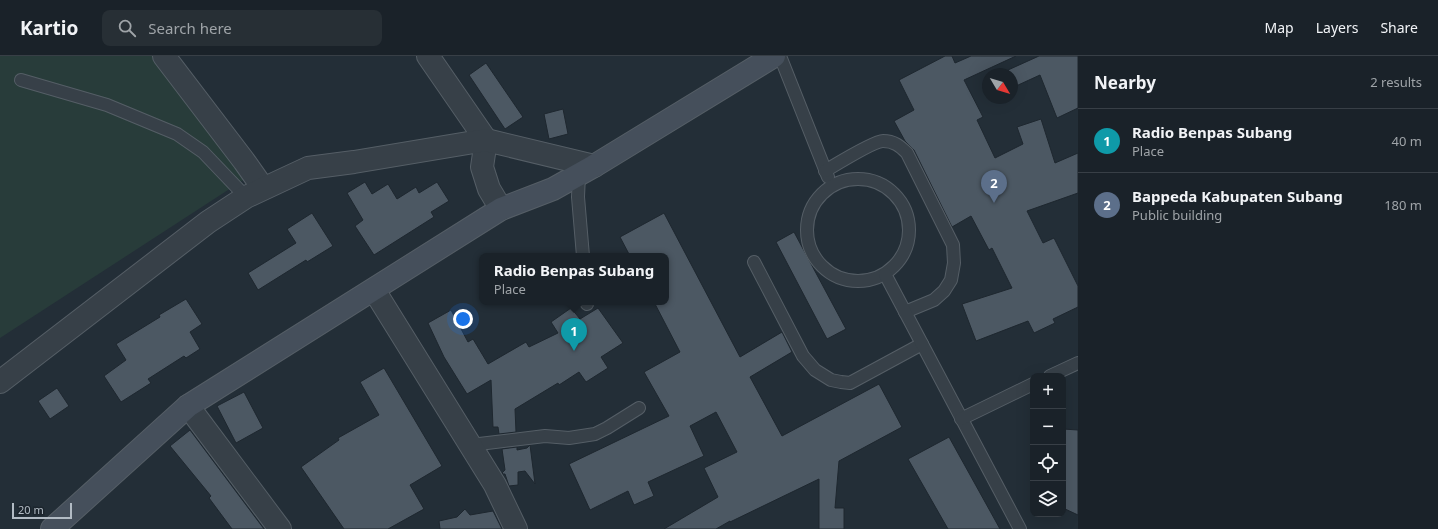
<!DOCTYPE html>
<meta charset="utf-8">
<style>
:root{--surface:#1a2229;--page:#272f35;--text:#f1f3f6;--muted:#9fa4a8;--line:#383f46;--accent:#8dbcee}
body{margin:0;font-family:"Noto Sans",sans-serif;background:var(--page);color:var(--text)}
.controls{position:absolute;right:12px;bottom:12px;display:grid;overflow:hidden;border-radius:8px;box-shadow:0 4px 16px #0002}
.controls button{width:36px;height:36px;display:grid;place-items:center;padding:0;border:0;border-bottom:1px solid var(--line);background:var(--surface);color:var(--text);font:20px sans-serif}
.compass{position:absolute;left:982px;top:12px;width:36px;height:36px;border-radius:50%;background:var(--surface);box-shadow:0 4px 16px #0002;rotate:128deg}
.scale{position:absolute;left:12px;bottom:10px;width:60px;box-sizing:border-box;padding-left:4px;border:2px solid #b2bbc4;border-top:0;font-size:11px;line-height:14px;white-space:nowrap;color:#b2bbc4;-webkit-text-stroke:3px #1c252d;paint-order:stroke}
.you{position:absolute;left:463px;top:263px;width:14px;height:14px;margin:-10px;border:3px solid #fff;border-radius:50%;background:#1a73e8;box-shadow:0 0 0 6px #1a73e833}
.badge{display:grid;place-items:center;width:26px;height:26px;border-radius:50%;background:var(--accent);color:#fff;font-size:13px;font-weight:700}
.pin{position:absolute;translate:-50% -33px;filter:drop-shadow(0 1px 2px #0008)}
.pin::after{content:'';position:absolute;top:21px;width:14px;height:12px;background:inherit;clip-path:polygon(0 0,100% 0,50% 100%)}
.popup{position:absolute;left:479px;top:197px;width:190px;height:52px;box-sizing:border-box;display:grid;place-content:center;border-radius:8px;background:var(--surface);filter:drop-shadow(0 1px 3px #0005);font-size:13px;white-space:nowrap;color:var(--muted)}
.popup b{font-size:15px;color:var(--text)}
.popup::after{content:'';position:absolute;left:50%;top:100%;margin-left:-8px;border:8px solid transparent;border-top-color:var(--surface)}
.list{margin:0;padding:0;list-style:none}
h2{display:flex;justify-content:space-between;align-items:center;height:52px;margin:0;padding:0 16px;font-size:17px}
h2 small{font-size:13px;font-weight:400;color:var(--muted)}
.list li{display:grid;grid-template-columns:26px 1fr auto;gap:12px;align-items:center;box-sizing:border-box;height:64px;padding:0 16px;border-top:1px solid var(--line)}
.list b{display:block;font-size:15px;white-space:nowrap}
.list p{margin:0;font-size:13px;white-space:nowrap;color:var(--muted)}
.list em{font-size:13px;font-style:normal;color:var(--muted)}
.icon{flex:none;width:22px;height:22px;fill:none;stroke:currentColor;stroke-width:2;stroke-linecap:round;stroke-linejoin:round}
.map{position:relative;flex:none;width:1078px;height:473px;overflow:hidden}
header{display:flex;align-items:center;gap:24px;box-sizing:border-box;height:56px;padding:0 20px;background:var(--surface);border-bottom:1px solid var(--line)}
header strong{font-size:19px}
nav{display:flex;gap:22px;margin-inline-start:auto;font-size:14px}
.search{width:280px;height:36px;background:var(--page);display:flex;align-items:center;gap:10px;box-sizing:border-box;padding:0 14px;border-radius:8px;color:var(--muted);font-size:15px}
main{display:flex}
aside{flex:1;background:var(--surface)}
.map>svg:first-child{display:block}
.green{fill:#283c3a}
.building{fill:#4c5863;stroke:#1e272f}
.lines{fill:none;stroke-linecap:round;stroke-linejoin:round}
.service-casing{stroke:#555e66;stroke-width:14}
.minor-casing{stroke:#555e66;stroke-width:24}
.secondary-casing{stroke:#555e66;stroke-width:24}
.service{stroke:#374048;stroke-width:12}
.minor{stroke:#374048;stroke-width:22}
.secondary{stroke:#454f5b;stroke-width:22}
</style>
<header>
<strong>Kartio</strong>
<div class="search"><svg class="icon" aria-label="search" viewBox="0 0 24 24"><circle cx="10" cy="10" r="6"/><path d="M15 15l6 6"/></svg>Search here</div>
<nav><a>Map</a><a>Layers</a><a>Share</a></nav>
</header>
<main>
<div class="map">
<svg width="1078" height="473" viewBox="0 0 1078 473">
<rect width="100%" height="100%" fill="#232e37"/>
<polygon class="green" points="0,0 157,0 248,121 0,282"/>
<g class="building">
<polygon points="945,0 952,0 955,7 971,0 1016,0 964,24 983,61 977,64 995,102 1023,88 1017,71 1041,63 1055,107 1078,97 1078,137 1027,155 1043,187 1054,182 1078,230 1078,251 1053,263 1055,267 1034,277 1028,265 976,285 962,248 1012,232 992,192 989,194 971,160 952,171 914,94 905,85 894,65 914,54 899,24"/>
<polygon points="1039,0 1078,0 1078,52 1057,62 1040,19 1016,30 1012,22 1012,18 1010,18 1008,14"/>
<polygon points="486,7 523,61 505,73 469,19"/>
<polygon points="563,53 568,78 549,83 544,58"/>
<polygon points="365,126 372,138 388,128 397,143 416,131 419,137 437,126 449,145 431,156 434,161 374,199 355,170 363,164 347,137"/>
<polygon points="312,157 333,190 307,206 306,204 258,234 248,217 296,187 287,173"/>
<polygon points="664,157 740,301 782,276 792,296 750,321 782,380 879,328 902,371 839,405 835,452 844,452 844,473 819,473 819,423 730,466 730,465 716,473 664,473 718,441 704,412 737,396 716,356 690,370 704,400 648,426 654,440 634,449 628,435 590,454 569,408 669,360 644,316 680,296 654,246 666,246 666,200 630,200 620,181"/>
<polygon points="794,176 846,273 827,283 776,186"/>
<polygon points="186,243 202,268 190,276 200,293 186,302 184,300 148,323 151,327 121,346 104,320 126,304 116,288 160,261 159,259"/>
<polygon points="571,252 580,263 598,252 623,287 601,301 608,312 586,326 579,316 559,329 558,327 515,353 516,376 499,378 498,371 493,371 491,324 467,338 444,301 428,267 451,254 468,286 473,283 488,308 526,286 529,291 558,277 551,266"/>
<polygon points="384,312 442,410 410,429 424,453 388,473 344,473 301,411 339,384 338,382 379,359 360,326"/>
<polygon points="57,332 69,350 50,363 38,345"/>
<polygon points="244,336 263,372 236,387 217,350"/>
<polygon points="1063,373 1078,374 1078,459 1063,452"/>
<polygon points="190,374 264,473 232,473 209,442 211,440 170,390"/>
<polygon points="949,381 1000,473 948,473 908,403"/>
<polygon points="530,389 535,428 525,415 518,416 518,429 509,430 505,418 503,418 502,417 505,414 502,393 517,391 517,394 527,392"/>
<polygon points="465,453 470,459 493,455 502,473 440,473 439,465 457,461"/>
</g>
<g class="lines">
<g class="service-casing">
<g id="service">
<polyline points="780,0 828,121"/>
<polyline points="21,24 107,49 177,78 203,96 246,141"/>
<path d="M825 115C835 109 874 85 883 85 894 85 900 90 907 97L953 189 954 207 951 224 944 235 934 244 905 256"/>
<polyline points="579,118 578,141 583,200"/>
<circle cx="858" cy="174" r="51"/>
<polyline points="754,206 803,300 815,314 831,324 841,326 850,327 922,288"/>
<polyline points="885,218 1020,473"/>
<polyline points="586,246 587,248"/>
<polyline points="1050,320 1078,307"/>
<polyline points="961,363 1033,328"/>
<polyline points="471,389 545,380 569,382 595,378 607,372 639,352"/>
</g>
</g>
<g class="minor-casing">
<g id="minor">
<polyline points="164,0 244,105 263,132"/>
<polyline points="428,0 486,84 482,111 489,133 501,153"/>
<polyline points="374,234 495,429 516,473"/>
<polyline points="0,326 208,166 246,141 308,112 354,106 486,84 594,110"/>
<polyline points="188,350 280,473"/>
</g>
</g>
<g class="secondary-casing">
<polyline id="secondary" points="52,473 188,350 501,153 553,133 594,110 774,0"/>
</g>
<use href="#service" class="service"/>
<use href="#minor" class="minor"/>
<use href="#secondary" class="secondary"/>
</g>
</svg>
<div class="controls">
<button>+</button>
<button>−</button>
<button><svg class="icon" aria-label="locate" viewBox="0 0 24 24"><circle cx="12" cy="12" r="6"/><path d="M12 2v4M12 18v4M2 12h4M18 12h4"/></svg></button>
<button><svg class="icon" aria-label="layers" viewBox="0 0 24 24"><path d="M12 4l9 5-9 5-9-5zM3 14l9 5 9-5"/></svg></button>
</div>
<svg class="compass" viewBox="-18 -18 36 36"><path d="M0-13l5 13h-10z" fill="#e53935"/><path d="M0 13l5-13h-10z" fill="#9fa4a8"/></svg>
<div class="scale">20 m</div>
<div class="you"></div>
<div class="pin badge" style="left:574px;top:295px;background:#0f9aa8">1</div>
<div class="popup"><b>Radio Benpas Subang</b>Place</div>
<div class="pin badge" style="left:994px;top:147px;background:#5c6f8a">2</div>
</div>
<aside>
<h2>Nearby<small>2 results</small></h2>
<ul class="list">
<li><span class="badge" style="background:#0f9aa8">1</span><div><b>Radio Benpas Subang</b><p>Place</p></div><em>40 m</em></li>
<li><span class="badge" style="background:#5c6f8a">2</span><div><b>Bappeda Kabupaten Subang</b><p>Public building</p></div><em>180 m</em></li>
</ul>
</aside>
</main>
